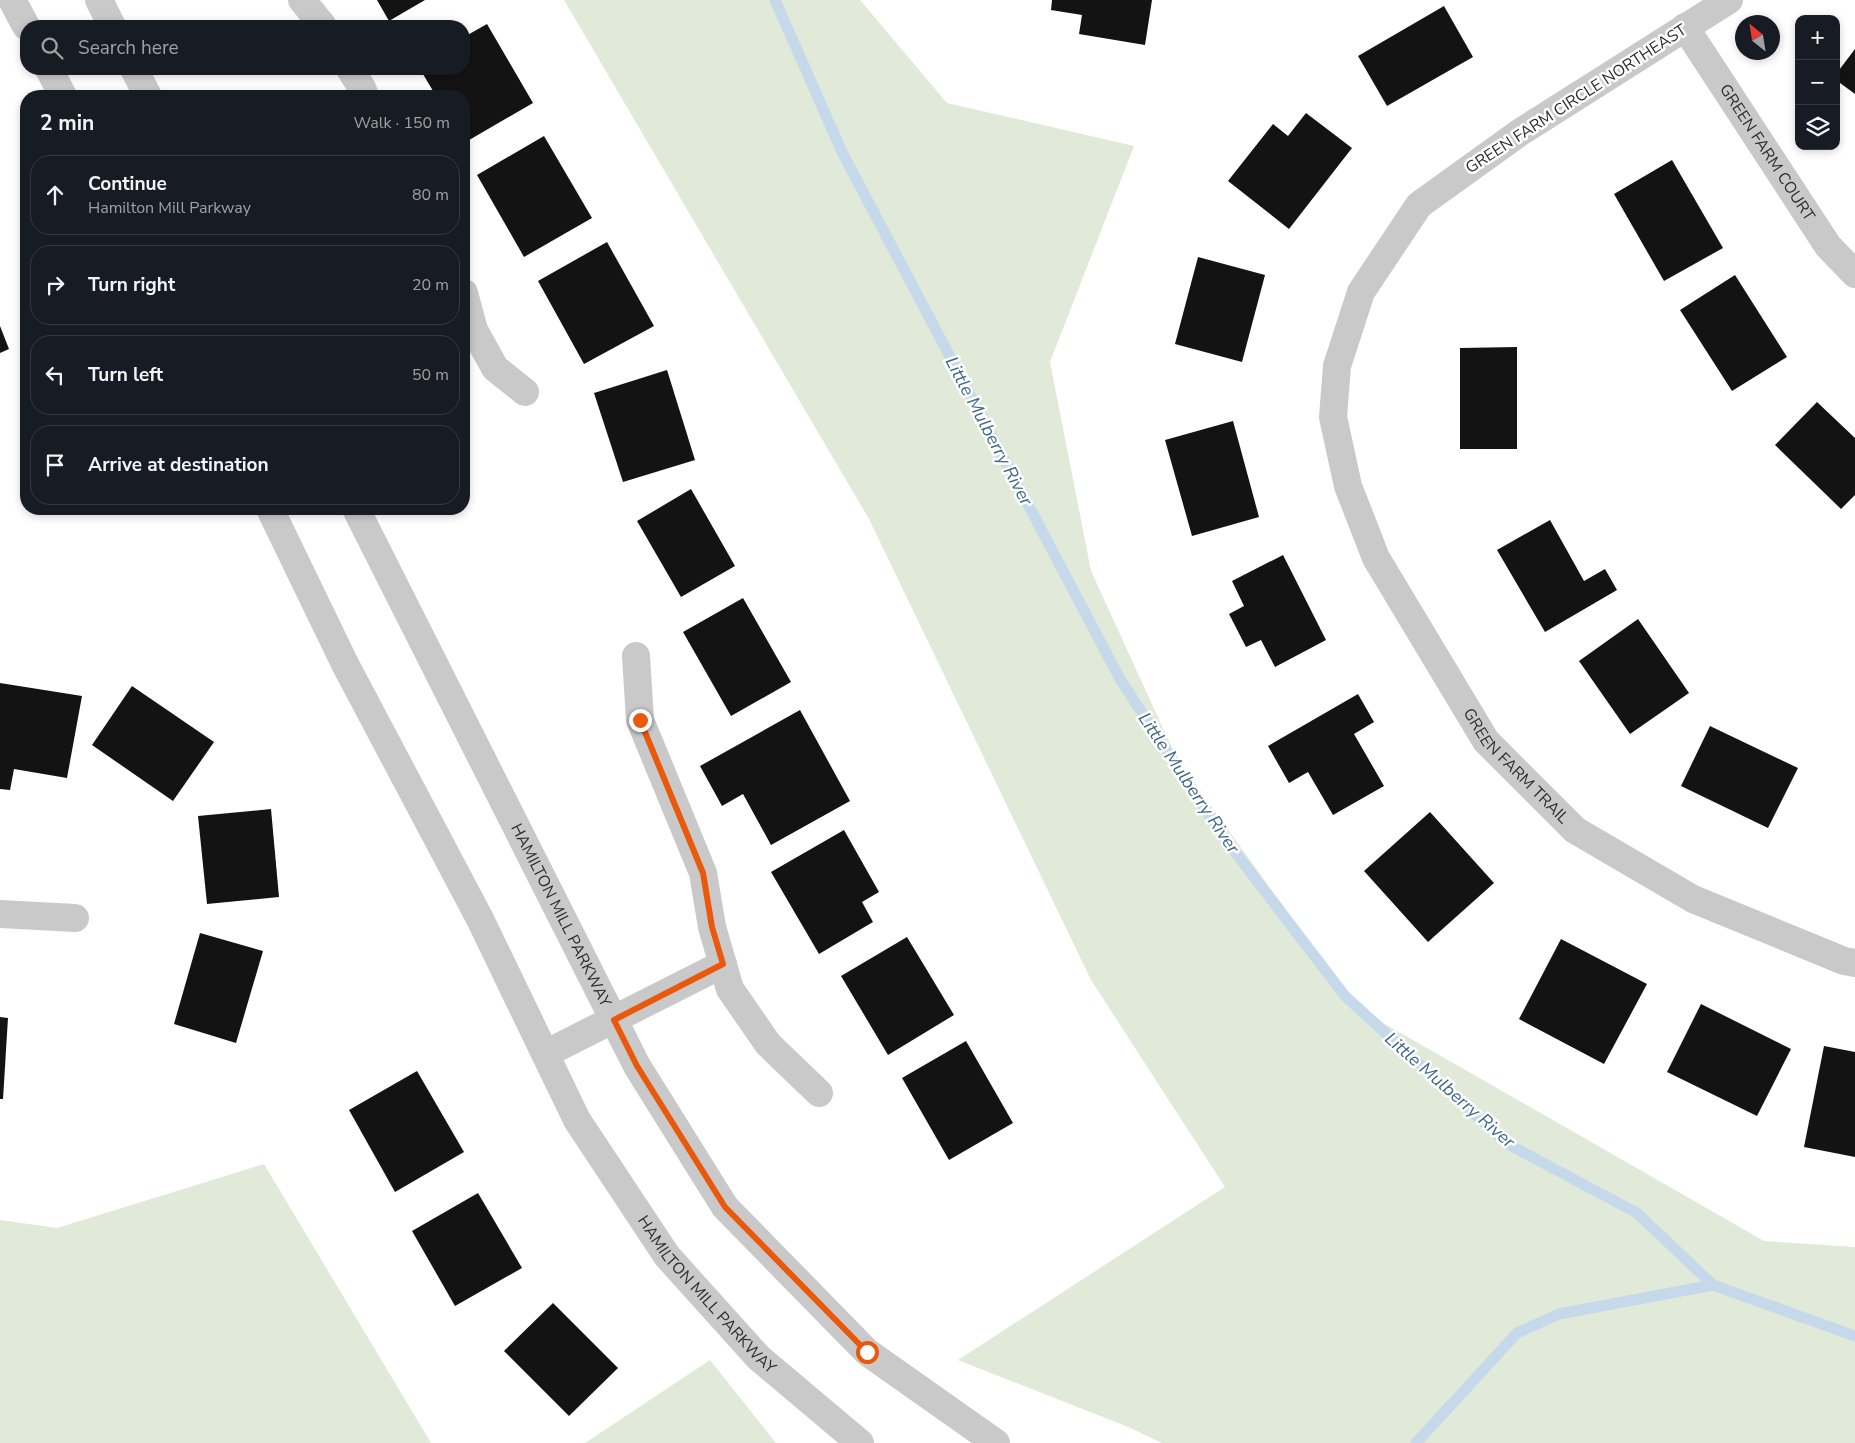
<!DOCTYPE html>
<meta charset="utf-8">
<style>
:root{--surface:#171b24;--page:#242831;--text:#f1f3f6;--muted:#9ea1a6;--line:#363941}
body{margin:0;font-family:"Nunito Sans",sans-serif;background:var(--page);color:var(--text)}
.controls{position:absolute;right:15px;top:15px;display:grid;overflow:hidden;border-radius:10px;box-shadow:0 2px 8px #0003}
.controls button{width:45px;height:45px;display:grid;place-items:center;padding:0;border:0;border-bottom:1px solid var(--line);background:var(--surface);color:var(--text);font:25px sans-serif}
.compass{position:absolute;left:1735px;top:15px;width:45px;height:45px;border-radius:50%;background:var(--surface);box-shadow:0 2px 8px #0003;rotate:330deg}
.stop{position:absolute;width:15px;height:15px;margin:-11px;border:4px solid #ea580c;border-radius:50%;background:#fff}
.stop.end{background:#ea580c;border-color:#fff;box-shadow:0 1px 5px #0008}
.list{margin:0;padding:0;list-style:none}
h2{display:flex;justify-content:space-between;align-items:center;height:65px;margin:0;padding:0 20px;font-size:21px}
h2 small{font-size:16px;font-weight:400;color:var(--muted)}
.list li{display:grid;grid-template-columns:32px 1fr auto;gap:15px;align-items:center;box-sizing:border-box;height:80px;margin:0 10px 10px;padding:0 10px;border:1px solid var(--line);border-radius:20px}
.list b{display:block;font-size:19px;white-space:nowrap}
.list p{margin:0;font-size:16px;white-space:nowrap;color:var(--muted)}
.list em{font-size:16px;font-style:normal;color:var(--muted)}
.icon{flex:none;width:28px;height:28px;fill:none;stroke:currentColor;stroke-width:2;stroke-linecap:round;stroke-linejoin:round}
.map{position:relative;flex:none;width:1855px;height:1443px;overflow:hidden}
.search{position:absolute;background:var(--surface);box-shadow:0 2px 8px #0003;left:20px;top:20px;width:450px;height:55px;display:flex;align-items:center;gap:12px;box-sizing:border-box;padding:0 18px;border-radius:20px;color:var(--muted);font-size:19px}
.panel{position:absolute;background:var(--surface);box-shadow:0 2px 8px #0003;left:20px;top:90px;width:450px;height:425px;border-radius:20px}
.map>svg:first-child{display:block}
.green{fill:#e1ead9}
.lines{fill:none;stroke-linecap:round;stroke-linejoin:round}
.stream{stroke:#c5d9ea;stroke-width:11}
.building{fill:#131313}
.minor{stroke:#c9c9c9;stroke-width:28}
.route{stroke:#ea580c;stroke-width:6}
.labels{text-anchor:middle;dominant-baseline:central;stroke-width:5;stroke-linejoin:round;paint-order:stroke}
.street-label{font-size:16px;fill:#2c2c2c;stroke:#fff}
.water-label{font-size:18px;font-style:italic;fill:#3b678d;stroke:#fff}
</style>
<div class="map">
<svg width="1855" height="1443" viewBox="0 0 1855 1443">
<rect width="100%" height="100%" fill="#fff"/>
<g class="green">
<polygon points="564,0 860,0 947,103 1134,146 1050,362 1091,571 1177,759 1357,1008 1764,1241 1855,1247 1855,1443 1162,1443 1128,1427 958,1360 1225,1187 1091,980 869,519"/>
<polygon points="264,1164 431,1443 0,1443 0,1220 57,1228"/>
<polygon points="710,1360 776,1443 585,1443"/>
</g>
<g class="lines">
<g class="stream">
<polyline points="775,0 842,152 1120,679 1222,835 1345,996 1506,1143 1637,1213 1713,1285 1855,1336"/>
<polyline points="1416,1443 1517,1333 1559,1314 1713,1285"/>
</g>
</g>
<g class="building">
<polygon points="377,0 425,0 389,21"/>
<polygon points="1052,0 1152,0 1145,45 1079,34 1082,15 1051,10"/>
<polygon points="1444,6 1473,57 1387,106 1358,56"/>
<polygon points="487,24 533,103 464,143 464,96 436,96 420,69 464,69 464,37"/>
<polygon points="1855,49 1855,94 1836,80 1836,74"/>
<polygon points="1306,113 1352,148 1289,229 1228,181 1273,124 1288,136"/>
<polygon points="544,136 592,218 524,257 477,175"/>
<polygon points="1672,160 1723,248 1664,281 1614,194"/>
<polygon points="607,242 654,326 584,364 538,281"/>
<polygon points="1198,257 1265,275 1242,362 1175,344"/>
<polygon points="1735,275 1787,357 1732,391 1680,310"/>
<polygon points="0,326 9,349 0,353"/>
<polygon points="1517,347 1517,449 1460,449 1460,348"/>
<polygon points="667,370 695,460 623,482 594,393"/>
<polygon points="1817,402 1855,438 1855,495 1841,509 1775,445"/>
<polygon points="1233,421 1259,517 1192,536 1165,440"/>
<polygon points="691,489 735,566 681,597 637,521"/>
<polygon points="1550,520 1584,581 1605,569 1617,590 1545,632 1497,550"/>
<polygon points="1283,555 1326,640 1275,667 1261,640 1246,647 1229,614 1244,606 1232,581"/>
<polygon points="743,598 791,682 731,716 683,632"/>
<polygon points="1638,619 1689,693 1630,734 1579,661"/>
<polygon points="0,683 82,696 67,778 14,769 10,790 0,789"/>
<polygon points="132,686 214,742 173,801 92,745"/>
<polygon points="1358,694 1374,722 1354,734 1384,786 1333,815 1308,772 1289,783 1268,746"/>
<polygon points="800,710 850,801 771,845 743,794 722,806 700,766"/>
<polygon points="1710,726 1798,768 1768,828 1681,786"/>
<polygon points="271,809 279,897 207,904 198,816"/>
<polygon points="1430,812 1494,883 1428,942 1364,871"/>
<polygon points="844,830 879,892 862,902 873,922 819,954 771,872"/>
<polygon points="200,933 263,951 236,1043 174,1024"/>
<polygon points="907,937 954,1015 888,1055 841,976"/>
<polygon points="1561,939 1647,984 1604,1064 1519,1019"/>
<polygon points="1701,1004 1791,1049 1757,1116 1667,1072"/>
<polygon points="0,1017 8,1018 3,1099 0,1099"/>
<polygon points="966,1041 1013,1123 949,1160 902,1078"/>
<polygon points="1824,1046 1855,1052 1855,1157 1804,1147"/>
<polygon points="417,1071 464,1152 395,1192 349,1110"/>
<polygon points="478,1193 522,1268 455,1306 412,1231"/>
<polygon points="553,1303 618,1368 569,1416 504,1351"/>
</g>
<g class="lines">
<g class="minor">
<polyline points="12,0 26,26"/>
<polyline points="99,0 112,26"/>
<polyline points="302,0 323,26"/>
<path id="s1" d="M1729 0 1519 133 1419 205 1361 292 1337 366 1333 417 1348 486 1376 558 1486 741 1575 830 1693 899 1844 961 1855 963"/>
<path id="s2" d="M1685 27 1828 246 1855 274"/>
<polyline points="49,69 63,96"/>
<polyline points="134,69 148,96"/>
<polyline points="350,69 362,88 365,96"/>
<polyline points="464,293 474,330 495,368 525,392"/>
<path id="s3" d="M270 509 345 664 480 919 577 1120 667 1256 759 1358 860 1443"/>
<path id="s4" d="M356 509 637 1066 725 1207 867 1352 996 1443"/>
<polyline points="636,656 640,720 703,873 712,927 730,989 768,1044 819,1093"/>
<polyline points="0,914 75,918"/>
<polyline points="545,1054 723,964"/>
</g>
</g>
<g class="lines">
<polyline class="route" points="640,720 703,873 712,927 723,964 614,1020 637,1066 725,1207 867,1352"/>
</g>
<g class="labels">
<g class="street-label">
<text transform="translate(1576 99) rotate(-33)">GREEN FARM CIRCLE NORTHEAST</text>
<text stroke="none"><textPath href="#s2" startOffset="150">GREEN FARM COURT</textPath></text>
<text stroke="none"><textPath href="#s1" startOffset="1005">GREEN FARM TRAIL</textPath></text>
<text stroke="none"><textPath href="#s4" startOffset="455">HAMILTON MILL PARKWAY</textPath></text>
<text stroke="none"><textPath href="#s3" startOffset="902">HAMILTON MILL PARKWAY</textPath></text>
</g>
<g class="water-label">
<text transform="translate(989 431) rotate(62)">Little Mulberry River</text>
<text transform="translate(1189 783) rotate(56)">Little Mulberry River</text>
<text transform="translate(1450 1090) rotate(41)">Little Mulberry River</text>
</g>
</g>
</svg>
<div class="controls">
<button>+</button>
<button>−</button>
<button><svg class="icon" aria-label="layers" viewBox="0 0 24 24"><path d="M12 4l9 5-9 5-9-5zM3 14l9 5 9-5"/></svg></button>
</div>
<svg class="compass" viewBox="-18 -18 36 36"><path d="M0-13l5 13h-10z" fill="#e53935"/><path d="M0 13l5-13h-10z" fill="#9ea1a6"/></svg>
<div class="stop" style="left:867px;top:1352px"></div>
<div class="stop end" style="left:640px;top:720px"></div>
<div class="search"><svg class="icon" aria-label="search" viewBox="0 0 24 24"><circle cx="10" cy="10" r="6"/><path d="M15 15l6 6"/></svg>Search here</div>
<section class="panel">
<h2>2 min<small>Walk · 150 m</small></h2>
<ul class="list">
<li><svg class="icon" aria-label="ahead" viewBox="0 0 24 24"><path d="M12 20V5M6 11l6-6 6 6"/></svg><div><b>Continue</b><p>Hamilton Mill Parkway</p></div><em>80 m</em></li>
<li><svg class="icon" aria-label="right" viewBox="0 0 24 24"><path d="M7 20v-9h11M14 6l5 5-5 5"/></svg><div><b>Turn right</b></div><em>20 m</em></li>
<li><svg class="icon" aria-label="left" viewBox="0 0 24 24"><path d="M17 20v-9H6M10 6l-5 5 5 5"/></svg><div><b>Turn left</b></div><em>50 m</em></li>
<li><svg class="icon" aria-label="arrive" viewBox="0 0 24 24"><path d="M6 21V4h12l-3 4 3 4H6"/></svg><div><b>Arrive at destination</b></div></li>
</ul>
</section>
</div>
